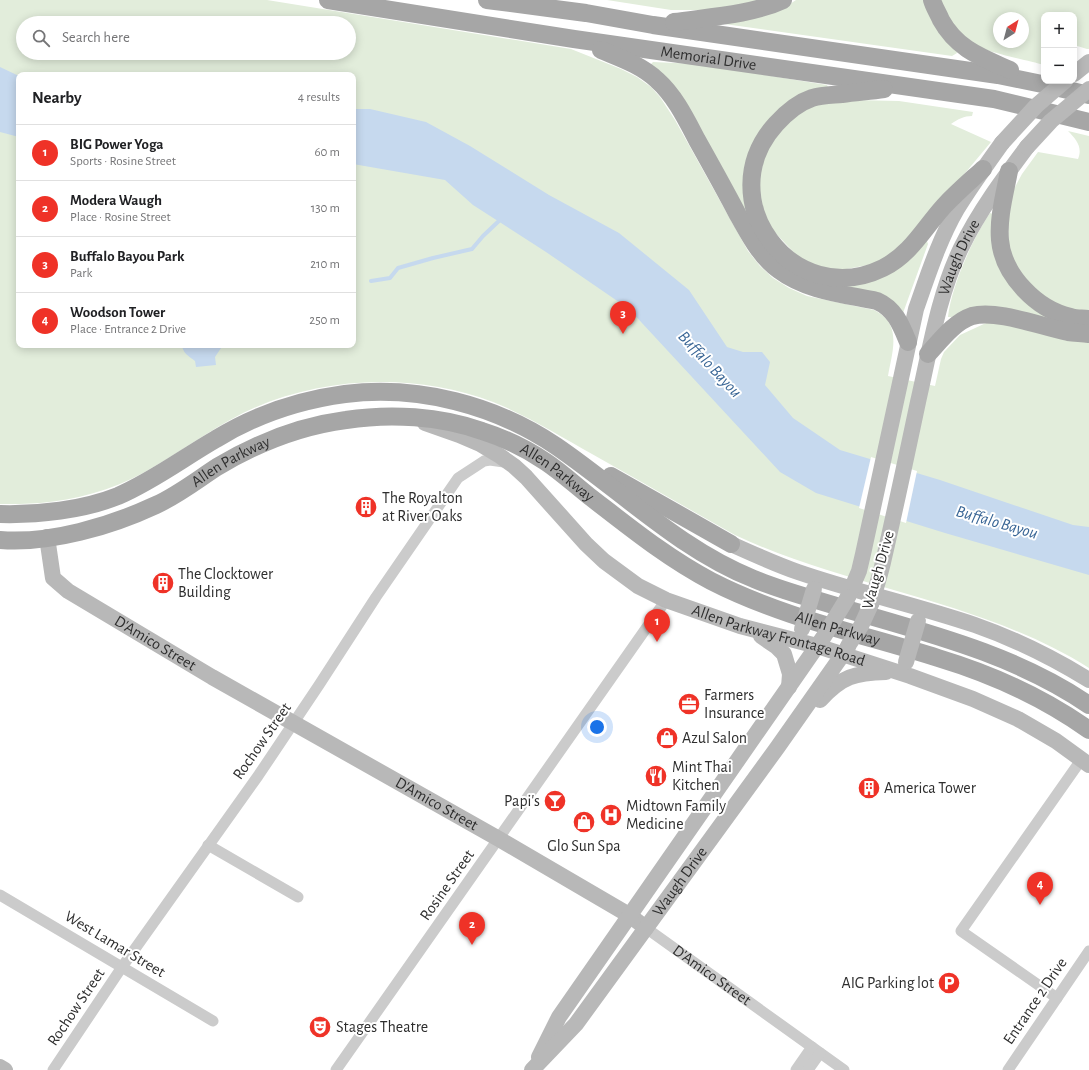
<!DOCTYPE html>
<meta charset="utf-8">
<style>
:root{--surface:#fff;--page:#f6f6f6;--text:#202124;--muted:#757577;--line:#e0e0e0;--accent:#ef3227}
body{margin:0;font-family:"Alegreya Sans",sans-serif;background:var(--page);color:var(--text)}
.controls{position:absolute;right:12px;top:12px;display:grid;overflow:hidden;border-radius:8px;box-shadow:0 2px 10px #0003}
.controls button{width:36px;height:36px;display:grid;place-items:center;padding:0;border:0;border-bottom:1px solid var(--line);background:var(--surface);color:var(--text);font:20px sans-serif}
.compass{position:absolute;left:993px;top:12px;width:36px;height:36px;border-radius:50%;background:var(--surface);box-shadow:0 2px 10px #0003;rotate:36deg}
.you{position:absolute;left:597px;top:727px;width:14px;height:14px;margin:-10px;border:3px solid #fff;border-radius:50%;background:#1a73e8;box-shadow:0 0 0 6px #1a73e833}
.badge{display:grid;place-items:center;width:26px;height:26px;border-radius:50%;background:var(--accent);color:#fff;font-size:13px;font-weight:700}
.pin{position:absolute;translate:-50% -33px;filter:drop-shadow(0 1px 2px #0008)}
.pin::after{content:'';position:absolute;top:21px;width:14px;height:12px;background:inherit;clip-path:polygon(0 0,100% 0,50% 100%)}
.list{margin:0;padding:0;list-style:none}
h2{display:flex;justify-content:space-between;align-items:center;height:52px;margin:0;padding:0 16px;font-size:17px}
h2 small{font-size:13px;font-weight:400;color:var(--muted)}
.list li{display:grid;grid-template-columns:26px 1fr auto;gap:12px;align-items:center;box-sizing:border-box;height:56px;padding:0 16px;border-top:1px solid var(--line)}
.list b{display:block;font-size:15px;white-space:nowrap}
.list p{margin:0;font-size:13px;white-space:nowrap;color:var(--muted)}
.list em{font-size:13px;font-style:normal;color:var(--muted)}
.icon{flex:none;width:22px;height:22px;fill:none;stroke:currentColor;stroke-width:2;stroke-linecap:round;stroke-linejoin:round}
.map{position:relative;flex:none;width:1089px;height:1070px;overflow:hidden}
.search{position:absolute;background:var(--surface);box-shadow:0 2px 10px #0003;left:16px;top:16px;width:340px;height:44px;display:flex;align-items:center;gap:10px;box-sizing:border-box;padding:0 14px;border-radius:22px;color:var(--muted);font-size:15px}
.panel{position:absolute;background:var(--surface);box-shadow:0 2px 10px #0003;left:16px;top:72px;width:340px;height:276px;border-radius:8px}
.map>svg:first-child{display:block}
.green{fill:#e2eddb;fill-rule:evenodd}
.water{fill:#c6d9ee}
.pier{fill:#fff}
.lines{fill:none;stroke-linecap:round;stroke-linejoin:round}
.stream{stroke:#c6d9ee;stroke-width:4}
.street{stroke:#cbcbcb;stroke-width:11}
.secondary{stroke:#b8b8b8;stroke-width:16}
.primary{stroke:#a6a6a6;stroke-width:18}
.secondary-bridge{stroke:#b8b8b8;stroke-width:16}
.labels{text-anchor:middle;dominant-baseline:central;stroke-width:4;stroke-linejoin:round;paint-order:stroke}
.street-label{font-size:16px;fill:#2e2e2e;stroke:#fff}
.poi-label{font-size:16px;fill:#2e2e2e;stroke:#fff;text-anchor:start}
.water-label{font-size:17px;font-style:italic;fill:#386595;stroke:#fff}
</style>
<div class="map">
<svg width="1089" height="1070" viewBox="0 0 1089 1070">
<rect width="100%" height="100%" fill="#fff"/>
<g class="green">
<path d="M0 0H267L571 49 621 69 637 77 651 87 660 97 675 120 748 251 760 266 773 278 789 288 807 296 874 310C903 324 892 352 888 376L935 386 941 359 944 352 960 335 986 323H1006L1089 340V668C981 600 850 589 735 535 687 508 640 481 592 454 560 436 528 416 493 402 414 372 319 376 243 413 208 431 177 454 143 473 112 490 75 500 40 503 27 504 13 504 0 504ZM23 23H349V53H23ZM19 75H353V345H19Z"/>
<polygon points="607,0 769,0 706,10 671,10"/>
<polygon points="796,0 925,0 955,46 957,53 952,56 710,22 784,8"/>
<path d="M937 0H1089V49H1087L1074 45V15H1044V65C1024 59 975 51 961 37 954 29 944 10 937 0ZM999 18H1023V42H999Z"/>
<polygon points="653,62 697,64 827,85 828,87 764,127 755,140 750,155 750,218 831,282 925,239 927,241 928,244 903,313 813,280 777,261 650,65"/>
<path d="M854 100 899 101 973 112 972 116C964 116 958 119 951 124L991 142 916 232 884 262 836 271 802 261 765 222 757 179 773 133 808 106Z"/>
<path d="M1068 131 1089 136V314L1060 307 1027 286 1008 249 1009 198 1022 174 1038 152 1078 159C1083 147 1076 139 1068 131Z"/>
<path d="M990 213 993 214 994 243 1064 321 963 311 952 317H948C951 287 973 238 990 213Z"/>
</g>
<g class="water">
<polygon points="0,67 19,76 19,137 0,132"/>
<polygon points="353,109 370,109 426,122 470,146 549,195 619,233 689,290 727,347 743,352 762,352 770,362 765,385 793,418 840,450 940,480 1073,525 1089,527 1089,575 945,533 816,493 780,472 629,309 546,252 473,205 445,180 353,164"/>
<path d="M182 345H223L215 357 216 365 196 367 195 361C189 356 183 354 182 345Z"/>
</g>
<polygon class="pier" points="871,457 917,471 906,523 859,508"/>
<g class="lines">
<polyline class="stream" points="371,281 390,278 398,268 433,258 472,249 483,236 501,219"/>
<g class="street">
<polyline points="208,845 298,897"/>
<polyline points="0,895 213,1021"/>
<path id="s1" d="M646 928 844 1070"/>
<polyline points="1057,998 961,931 1081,760"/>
<polyline points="53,1070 122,967 258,776 319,685 376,597 458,478 484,461 490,460 504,462"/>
<polyline points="336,1070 666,600"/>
<polyline points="796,1070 812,1047"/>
<polyline points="808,1070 820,1053"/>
<polyline points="1008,1070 1089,951"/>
</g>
<g class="secondary">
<polyline points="1074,74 1089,62"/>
<path id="s2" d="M425 423 459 435 480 444 500 456 514 466 526 477 586 544 604 561 638 586 666 600 740 626 817 646 910 676 973 699 1018 719 1056 741 1089 765"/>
<path id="s3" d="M47 537 53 578 68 591 212 677 499 839 629 915 646 928"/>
<path d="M731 544C753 554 775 564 798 572 856 592 916 605 975 625 1015 639 1053 658 1089 680"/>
<path d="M848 597 859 571 863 554 916 309C928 275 939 240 957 209 971 186 987 164 1002 143"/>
<path id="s4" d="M872 602C876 587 881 573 884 558 896 506 907 454 918 402 930 350 938 296 961 248 979 211 1003 179 1027 147"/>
<polyline points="761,636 777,647 784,654 790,674 789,687"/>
<path d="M820 700C842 676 855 673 886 672"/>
<polyline points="539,1057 559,1017 822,639"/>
<polyline points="0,1067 5,1070"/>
<path id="s5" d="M532 1070 576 1024 777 748 848 647"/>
</g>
<g class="primary">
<path id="s6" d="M328 0 574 39 994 99 1089 122"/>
<polyline points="487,0 586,13 653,25 998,75 1042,84 1089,95"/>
<path d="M932 0C934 7 938 13 941 20 957 49 981 57 1010 70"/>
<path d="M674 22C709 17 751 15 783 0"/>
<path d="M601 50C620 58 641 65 657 80 675 96 686 119 697 140 711 165 725 190 738 215 749 234 760 257 779 270 807 291 844 294 877 301 895 309 901 325 908 342"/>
<path d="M884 89C870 91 856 92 842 94 832 95 822 95 812 98 797 103 786 113 776 124 708 199 793 312 883 268 911 254 924 228 944 206 956 193 970 181 983 169"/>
<path d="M1009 171C1005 193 998 217 1000 240 1003 275 1037 310 1071 317 1076 319 1083 318 1089 319"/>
<path d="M928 354C940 341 954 322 972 316 997 309 1042 327 1068 332 1075 333 1082 333 1089 334"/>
<polyline points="611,476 731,544"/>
<path d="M0 514C38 515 83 510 118 496 153 481 183 458 216 439 255 415 300 400 345 394 419 385 495 405 556 446 622 491 679 549 754 579 782 591 811 598 839 607 924 632 1015 654 1089 705"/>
<path id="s7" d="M0 540C50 544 111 526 156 505 178 495 197 480 217 467 257 443 300 426 346 420 390 413 440 416 482 431 504 438 527 449 546 462 561 472 575 485 589 496 628 526 667 558 711 581 783 618 862 634 938 658 991 674 1044 698 1089 730"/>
</g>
<g class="secondary-bridge">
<polyline points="1002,143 1036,106 1065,81"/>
<polyline points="1027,147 1051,121 1089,89"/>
<polyline points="802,629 814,589"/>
<polyline points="823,638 848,597"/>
<polyline points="848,646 861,626 872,602"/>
<polyline points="906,662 918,621"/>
</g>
</g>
<defs>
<g id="building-disc" transform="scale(1.15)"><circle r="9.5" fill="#ef3227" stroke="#fff"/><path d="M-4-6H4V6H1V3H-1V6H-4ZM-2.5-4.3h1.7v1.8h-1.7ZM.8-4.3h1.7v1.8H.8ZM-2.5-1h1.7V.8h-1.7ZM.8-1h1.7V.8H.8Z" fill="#fff"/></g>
<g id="office-disc" transform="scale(1.15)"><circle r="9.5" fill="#ef3227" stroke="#fff"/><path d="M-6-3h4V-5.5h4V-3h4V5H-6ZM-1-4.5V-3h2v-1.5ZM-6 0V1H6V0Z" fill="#fff"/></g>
<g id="shop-disc" transform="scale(1.15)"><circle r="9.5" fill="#ef3227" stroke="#fff"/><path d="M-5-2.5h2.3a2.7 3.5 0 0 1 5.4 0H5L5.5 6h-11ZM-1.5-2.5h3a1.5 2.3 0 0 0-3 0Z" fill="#fff"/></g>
<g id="restaurant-disc" transform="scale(1.15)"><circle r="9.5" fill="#ef3227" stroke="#fff"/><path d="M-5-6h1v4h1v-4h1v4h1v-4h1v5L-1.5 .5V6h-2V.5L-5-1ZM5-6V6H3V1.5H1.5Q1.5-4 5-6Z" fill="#fff"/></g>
<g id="bar-disc" transform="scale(1.15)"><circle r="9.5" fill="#ef3227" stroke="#fff"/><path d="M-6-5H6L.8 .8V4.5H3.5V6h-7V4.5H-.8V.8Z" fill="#fff"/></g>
<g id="hospital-disc" transform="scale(1.15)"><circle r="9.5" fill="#ef3227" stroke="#fff"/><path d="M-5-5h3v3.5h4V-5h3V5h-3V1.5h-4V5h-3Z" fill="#fff"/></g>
<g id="parking-disc" transform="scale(1.15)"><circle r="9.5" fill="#ef3227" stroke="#fff"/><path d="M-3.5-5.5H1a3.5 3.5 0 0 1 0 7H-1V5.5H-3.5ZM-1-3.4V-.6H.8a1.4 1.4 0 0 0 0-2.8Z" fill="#fff"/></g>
<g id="theatre-disc" transform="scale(1.15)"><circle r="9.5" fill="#ef3227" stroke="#fff"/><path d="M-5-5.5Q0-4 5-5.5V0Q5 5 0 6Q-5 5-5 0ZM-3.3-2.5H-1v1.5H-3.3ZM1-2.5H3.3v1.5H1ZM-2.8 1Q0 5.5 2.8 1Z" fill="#fff"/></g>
</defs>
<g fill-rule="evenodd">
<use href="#building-disc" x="366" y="507"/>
<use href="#building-disc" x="163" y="583"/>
<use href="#office-disc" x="689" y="704"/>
<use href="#shop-disc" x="667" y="738"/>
<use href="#restaurant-disc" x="656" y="776"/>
<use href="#building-disc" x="869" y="788"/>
<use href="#bar-disc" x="555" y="801"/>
<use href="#hospital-disc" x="611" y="815"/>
<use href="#shop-disc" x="584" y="822"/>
<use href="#parking-disc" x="949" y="983"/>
<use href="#theatre-disc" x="320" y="1027"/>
</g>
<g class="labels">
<g class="street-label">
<text stroke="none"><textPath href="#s6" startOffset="385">Memorial Drive</textPath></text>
<text stroke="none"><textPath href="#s4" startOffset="356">Waugh Drive</textPath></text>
<text stroke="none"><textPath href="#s7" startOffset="248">Allen Parkway</textPath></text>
<text stroke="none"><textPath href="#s7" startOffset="596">Allen Parkway</textPath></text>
<text transform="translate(878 570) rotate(-74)">Waugh Drive</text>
<text stroke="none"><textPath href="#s7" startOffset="920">Allen Parkway</textPath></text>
<text stroke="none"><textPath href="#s2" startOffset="422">Allen Parkway Frontage Road</textPath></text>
<text stroke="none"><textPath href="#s3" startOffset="163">D'Amico Street</textPath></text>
<text transform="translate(262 741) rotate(-55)">Rochow Street</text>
<text stroke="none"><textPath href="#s3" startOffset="487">D'Amico Street</textPath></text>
<text stroke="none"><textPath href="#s5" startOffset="240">Waugh Drive</textPath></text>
<text transform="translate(447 885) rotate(-55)">Rosine Street</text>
<text transform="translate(115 944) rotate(31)">West Lamar Street</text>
<text stroke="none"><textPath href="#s1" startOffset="81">D'Amico Street</textPath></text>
<text transform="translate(1035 1001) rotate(-56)">Entrance 2 Drive</text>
<text transform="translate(76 1007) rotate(-56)">Rochow Street</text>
</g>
<g class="poi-label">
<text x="382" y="498">The Royalton<tspan x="382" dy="18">at River Oaks</tspan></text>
<text x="178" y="574">The Clocktower<tspan x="178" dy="18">Building</tspan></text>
<text x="704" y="695">Farmers<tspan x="704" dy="18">Insurance</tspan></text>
<text x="682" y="738">Azul Salon</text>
<text x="672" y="767">Mint Thai<tspan x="672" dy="18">Kitchen</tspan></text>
<text x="884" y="788">America Tower</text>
<text x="540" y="801" text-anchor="end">Papi's</text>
<text x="626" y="806">Midtown Family<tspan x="626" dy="18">Medicine</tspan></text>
<text x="584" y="846" text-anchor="middle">Glo Sun Spa</text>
<text x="934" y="983" text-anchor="end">AIG Parking lot</text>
<text x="336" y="1027">Stages Theatre</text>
</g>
<g class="water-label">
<text transform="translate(710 364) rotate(47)">Buffalo Bayou</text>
<text transform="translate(997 522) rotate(16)">Buffalo Bayou</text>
</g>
</g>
</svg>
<div class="controls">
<button>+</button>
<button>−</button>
</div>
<svg class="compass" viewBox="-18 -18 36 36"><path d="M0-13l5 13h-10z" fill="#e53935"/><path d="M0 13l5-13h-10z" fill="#757577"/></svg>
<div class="you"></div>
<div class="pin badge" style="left:657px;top:642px">1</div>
<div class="pin badge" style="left:472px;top:945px">2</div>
<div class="pin badge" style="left:623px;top:334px">3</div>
<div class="pin badge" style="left:1040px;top:905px">4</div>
<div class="search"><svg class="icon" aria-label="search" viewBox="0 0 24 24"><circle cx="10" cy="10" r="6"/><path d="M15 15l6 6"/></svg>Search here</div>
<section class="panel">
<h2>Nearby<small>4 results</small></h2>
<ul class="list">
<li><span class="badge">1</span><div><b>BIG Power Yoga</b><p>Sports · Rosine Street</p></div><em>60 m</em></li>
<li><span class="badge">2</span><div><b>Modera Waugh</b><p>Place · Rosine Street</p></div><em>130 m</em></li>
<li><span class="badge">3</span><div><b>Buffalo Bayou Park</b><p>Park</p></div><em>210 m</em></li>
<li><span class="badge">4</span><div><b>Woodson Tower</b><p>Place · Entrance 2 Drive</p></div><em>250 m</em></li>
</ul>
</section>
</div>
